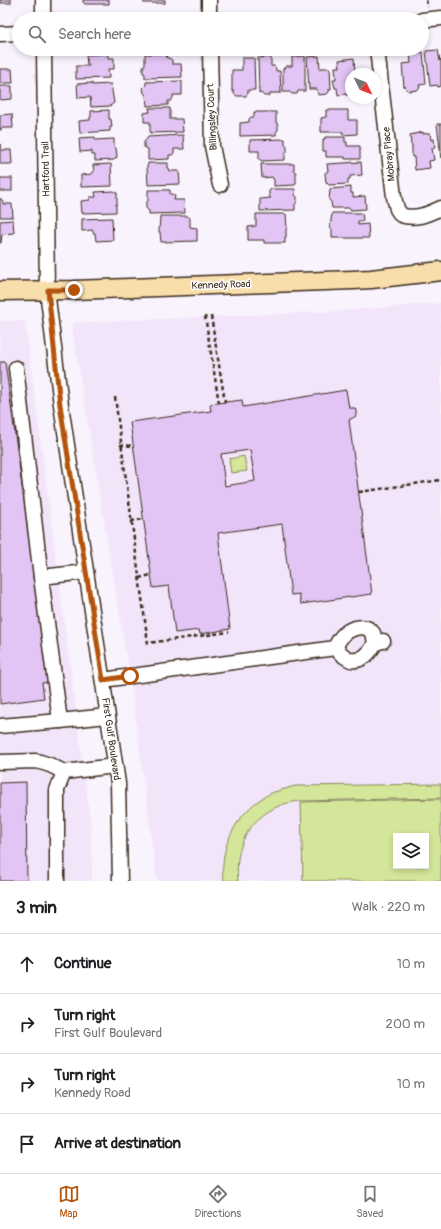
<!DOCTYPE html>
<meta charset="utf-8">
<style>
:root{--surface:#fff;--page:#f2f2f2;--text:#202124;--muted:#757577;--line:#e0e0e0;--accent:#b45309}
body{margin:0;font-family:Pangolin,sans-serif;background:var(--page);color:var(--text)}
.controls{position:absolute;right:12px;bottom:12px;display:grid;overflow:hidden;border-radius:0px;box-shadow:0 2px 6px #0003}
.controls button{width:36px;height:36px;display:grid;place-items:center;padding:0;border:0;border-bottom:1px solid var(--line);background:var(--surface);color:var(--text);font:20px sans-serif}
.compass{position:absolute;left:345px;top:68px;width:36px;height:36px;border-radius:50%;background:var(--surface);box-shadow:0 2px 6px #0003;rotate:133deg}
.stop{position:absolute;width:12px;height:12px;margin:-9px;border:3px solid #b45309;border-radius:50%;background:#fff}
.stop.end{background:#b45309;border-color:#fff;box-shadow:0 1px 4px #0008}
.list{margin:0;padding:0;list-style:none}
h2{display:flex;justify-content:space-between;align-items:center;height:52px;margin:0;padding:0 16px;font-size:17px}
h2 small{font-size:13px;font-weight:400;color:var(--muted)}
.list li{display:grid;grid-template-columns:26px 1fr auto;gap:12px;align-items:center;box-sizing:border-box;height:60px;padding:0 16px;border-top:1px solid var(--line)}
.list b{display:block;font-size:15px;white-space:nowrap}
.list p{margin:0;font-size:13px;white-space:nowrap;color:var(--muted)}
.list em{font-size:13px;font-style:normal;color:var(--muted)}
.icon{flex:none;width:22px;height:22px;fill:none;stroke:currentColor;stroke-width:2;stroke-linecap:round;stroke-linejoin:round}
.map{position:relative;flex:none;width:441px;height:881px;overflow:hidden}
.search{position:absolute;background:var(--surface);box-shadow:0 2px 6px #0003;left:12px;right:12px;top:12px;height:44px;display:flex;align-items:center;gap:10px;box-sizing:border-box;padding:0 14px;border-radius:22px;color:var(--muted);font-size:15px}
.sheet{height:292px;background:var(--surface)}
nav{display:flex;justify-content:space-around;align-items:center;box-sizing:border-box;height:56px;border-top:1px solid var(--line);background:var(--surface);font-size:11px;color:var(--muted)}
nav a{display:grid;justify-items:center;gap:2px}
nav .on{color:var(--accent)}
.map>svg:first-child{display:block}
.built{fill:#f2e5fa;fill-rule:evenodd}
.green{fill:#d4e699;stroke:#88885c;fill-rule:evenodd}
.building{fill:#e2c5f4;stroke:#3b2a1e;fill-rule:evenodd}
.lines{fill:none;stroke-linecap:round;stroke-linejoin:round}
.minor-casing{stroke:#3b2a1e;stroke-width:17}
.major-casing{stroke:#3b2a1e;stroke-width:21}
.path{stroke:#3b2a1e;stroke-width:2.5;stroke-dasharray:4 3;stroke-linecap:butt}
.minor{stroke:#fff;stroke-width:14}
.major{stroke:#f8deab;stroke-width:18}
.route{stroke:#b45309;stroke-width:5}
.labels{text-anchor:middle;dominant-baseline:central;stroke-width:3;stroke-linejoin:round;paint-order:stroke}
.street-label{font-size:10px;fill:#3b2a1e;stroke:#fff}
</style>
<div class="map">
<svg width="441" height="881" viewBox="0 0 441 881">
<rect width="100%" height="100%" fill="#f9f3fd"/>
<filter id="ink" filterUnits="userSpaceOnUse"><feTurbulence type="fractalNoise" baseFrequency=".025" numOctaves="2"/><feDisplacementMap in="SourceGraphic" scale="8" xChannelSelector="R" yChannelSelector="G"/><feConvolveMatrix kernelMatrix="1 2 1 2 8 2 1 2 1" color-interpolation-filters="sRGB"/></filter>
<g filter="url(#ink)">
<g class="built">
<path d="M441 303V881H157L131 684 71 323 342 311ZM396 836H426V866H396Z"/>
<polygon points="0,321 25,321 91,826 92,881 0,881"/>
</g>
<g class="green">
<polygon points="244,456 247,471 231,473 229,459"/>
<path d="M441 784V798L300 801C293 802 285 803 279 806 248 819 234 848 238 881H224C223 876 222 870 223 865 224 835 246 803 274 792 281 790 288 788 295 786Z"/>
<path d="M441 799V881H303L301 802ZM396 836H426V866H396Z"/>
</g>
<g class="building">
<rect x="0" y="0" width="11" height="3"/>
<polygon points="83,0 109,0 109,4 85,4 83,2"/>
<rect x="144" y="0" width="21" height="3"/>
<polygon points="438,50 440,61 441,59 441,86 438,87 437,85 430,86 426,51"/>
<polygon points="423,52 426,84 419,85 420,88 417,90 409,91 406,89 405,86 404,87 402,64 411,63 410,53"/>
<polygon points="108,54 108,58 114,58 114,69 108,69 109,78 76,79 76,66 89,66 89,64 87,64 86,55"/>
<polygon points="145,54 166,54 167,58 169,58 172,60 172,64 181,64 182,77 145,78 145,74 143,73 143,67 145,64"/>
<polygon points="305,56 305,91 298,91 297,94 292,94 290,92 283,92 283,69 286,66 292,66 292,57"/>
<polygon points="319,56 320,69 321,69 321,68 330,68 331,89 329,89 329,92 327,94 318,95 317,89 309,89 307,57"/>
<polygon points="271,57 271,66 274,66 276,68 276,71 280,71 281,93 271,93 269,96 264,96 261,93 259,94 258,58"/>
<polygon points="242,58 254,58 255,90 248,90 248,93 246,96 237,96 234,94 234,91 232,91 232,70 242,70"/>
<polygon points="354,58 355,74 351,74 351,95 346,95 346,94 338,95 337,88 335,88 333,79 336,79 335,67 340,67 339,60"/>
<polygon points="0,69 12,69 13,83 0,83"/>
<polygon points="182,81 182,95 173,95 173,98 171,101 168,101 168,105 147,106 146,95 144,93 143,88 146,85 146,82"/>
<polygon points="92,83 92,85 111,84 114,103 110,106 91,107 90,97 78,98 77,84"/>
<polygon points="0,86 12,86 12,99 0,100"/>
<polygon points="149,108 170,108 170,119 182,119 183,132 150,133 150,122 144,122 144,113 150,112"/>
<polygon points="109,110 109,119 111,119 112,127 110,127 110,131 80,133 79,121 90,120 90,117 91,117 91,111"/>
<polygon points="326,110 348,110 348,120 357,120 357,134 343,135 343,132 321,132 321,118 326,117"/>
<polygon points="254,112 276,112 276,123 278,124 278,130 276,132 276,135 240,136 240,123 249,122 249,119 251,117 254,117"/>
<polygon points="12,114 13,128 1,128 1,130 0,130 0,115"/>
<polygon points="437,124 441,124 441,158"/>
<polygon points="423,132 423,134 430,133 431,140 434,139 435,148 432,148 434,160 429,161 430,168 415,170 414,157 412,157 412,145 411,145 410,135"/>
<polygon points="183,135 184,149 174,149 174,153 172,155 169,155 169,159 148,160 148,149 144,147 144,142 147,139 147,137"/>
<polygon points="95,137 95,140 114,139 114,146 116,148 117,157 114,160 95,161 95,155 92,155 92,151 80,152 79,138"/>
<polygon points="325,137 345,137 345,142 347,142 347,146 360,146 360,159 345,159 345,157 326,157 326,151 323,151 323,139 325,139"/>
<polygon points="285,139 285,145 287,147 287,152 285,154 285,160 262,161 259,159 259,151 250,151 250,140"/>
<polygon points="0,144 1,146 2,150 11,150 12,164 0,164"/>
<polygon points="361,162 362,175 350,176 350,179 348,179 348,184 329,185 326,182 325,173 328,171 327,164"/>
<polygon points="148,163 168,163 168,168 169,168 170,171 179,171 180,184 148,185 147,166 148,165"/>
<polygon points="111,164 112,186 81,187 81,175 92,174 92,172 94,172 93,165"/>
<polygon points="261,164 294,164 294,171 296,172 296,183 295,185 274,186 274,180 272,177 262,178"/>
<rect x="0" y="178" width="12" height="13"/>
<polygon points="351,187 351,193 353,193 353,197 365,196 366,209 351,210 350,208 332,208 331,202 329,200 330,190 331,189"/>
<polygon points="271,189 295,189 295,195 297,197 297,202 295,204 295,210 260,211 260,199 271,198 269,196 269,191"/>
<polygon points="148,190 170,190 170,194 172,194 175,196 174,200 184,200 185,213 149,214 149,211 146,208 146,203 148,201"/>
<polygon points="114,191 117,193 117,203 116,205 116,212 82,213 81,201 90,200 90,197 96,197 95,192"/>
<polygon points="0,198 3,201 3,204 12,204 13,217 0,217"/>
<polygon points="332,213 361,213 362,214 363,220 361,221 358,221 358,225 368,224 369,238 332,238 332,229 330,227"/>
<polygon points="256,214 286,214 287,228 286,229 286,237 285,237 285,243 264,243 264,240 248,240 248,227 256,226"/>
<polygon points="160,216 188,216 190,218 190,227 197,228 197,241 161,242 160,232 159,232"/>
<polygon points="112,218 113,240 96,241 95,233 93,233 93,230 82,231 82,219"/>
<polygon points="13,220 14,233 2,234 1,243 0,243 0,221"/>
<polygon points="0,362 5,362 49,682 42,683 44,698 0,704"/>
<path d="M346 390 349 408H355L356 411V416L349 420 372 594 301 604 299 594 291 595 282 524 218 533 230 629 200 634 199 630 175 633 169 586 153 588 130 422 211 411 210 404 242 400 243 407ZM250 450 255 481 225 486 221 454Z"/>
<polygon points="26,782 27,881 0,881 0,783"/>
</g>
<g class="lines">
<g class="minor-casing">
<g id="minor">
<polyline points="43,0 43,19"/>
<polyline points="209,19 209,0"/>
<polyline points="422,20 441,18"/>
<polyline points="0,34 19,33"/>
<polyline points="44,49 47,290 61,405 118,783 120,881"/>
<polyline points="210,49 212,146 220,185"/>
<path d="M377 49 394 197 397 209 401 215C415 220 428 214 441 208"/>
<polyline points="16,368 41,577 60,721 107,716"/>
<polyline points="41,577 86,572"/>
<path d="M335 648C337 643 340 638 344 634 351 628 366 623 373 633 374 635 374 640 375 643"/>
<path d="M103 680 335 648C339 652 345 658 351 660 362 662 371 652 375 643L383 641"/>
<polyline points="0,726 60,721"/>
<polyline points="0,762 37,761 50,765 64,772 115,766"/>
<polyline points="57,881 57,790 64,772"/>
</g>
</g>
<g class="major-casing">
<polyline id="major" points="0,291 74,290 353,280 371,279 441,271"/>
</g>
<g class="path">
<polyline points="426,0 428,7"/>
<polyline points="205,316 219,403"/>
<polyline points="211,316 225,402"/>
<polyline points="115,397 148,643 229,632"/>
<polyline points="120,445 134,446"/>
<polyline points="359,492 441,480"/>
<polyline points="131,521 144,519"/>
<polyline points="139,578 151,575"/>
</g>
<use href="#minor" class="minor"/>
<use href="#major" class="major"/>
</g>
</g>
<g class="lines" filter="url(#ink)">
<polyline class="route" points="74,290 48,290 60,405 103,680 130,676"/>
</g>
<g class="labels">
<g class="street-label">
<text transform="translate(212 117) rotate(-93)">Billingsley Court</text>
<text transform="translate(389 154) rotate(-96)">Mobray Place</text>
<text transform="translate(46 169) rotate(-91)">Hartford Trail</text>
<text transform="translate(221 285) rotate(-2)">Kennedy Road</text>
<text transform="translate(111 739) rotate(82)">First Gulf Boulevard</text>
</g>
</g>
</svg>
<div class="controls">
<button><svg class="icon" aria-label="layers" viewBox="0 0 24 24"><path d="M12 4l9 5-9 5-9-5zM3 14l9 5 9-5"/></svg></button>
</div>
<svg class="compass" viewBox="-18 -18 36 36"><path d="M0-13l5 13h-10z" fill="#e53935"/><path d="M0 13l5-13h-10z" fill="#757577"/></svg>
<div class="stop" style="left:130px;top:676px"></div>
<div class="stop end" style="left:74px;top:290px"></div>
<div class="search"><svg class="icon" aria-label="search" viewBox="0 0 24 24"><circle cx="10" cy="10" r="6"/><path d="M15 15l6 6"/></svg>Search here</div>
</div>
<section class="sheet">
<h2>3 min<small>Walk · 220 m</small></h2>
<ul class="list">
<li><svg class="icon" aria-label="ahead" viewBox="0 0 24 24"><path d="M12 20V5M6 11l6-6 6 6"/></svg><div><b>Continue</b></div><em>10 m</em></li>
<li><svg class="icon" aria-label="right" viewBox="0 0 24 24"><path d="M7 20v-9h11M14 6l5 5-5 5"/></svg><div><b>Turn right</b><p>First Gulf Boulevard</p></div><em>200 m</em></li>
<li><svg class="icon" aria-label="right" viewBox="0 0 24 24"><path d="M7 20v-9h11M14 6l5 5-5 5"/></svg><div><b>Turn right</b><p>Kennedy Road</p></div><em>10 m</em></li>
<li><svg class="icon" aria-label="arrive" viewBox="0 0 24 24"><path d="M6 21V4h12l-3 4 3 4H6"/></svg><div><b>Arrive at destination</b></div></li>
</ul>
</section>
<nav>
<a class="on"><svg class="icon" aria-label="map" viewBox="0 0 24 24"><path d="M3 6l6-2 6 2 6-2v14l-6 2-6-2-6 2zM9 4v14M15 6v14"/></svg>Map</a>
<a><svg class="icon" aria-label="directions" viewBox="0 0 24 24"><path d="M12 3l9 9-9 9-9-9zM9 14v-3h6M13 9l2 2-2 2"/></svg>Directions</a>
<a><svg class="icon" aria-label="saved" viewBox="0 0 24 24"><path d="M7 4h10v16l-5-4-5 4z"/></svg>Saved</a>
</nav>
